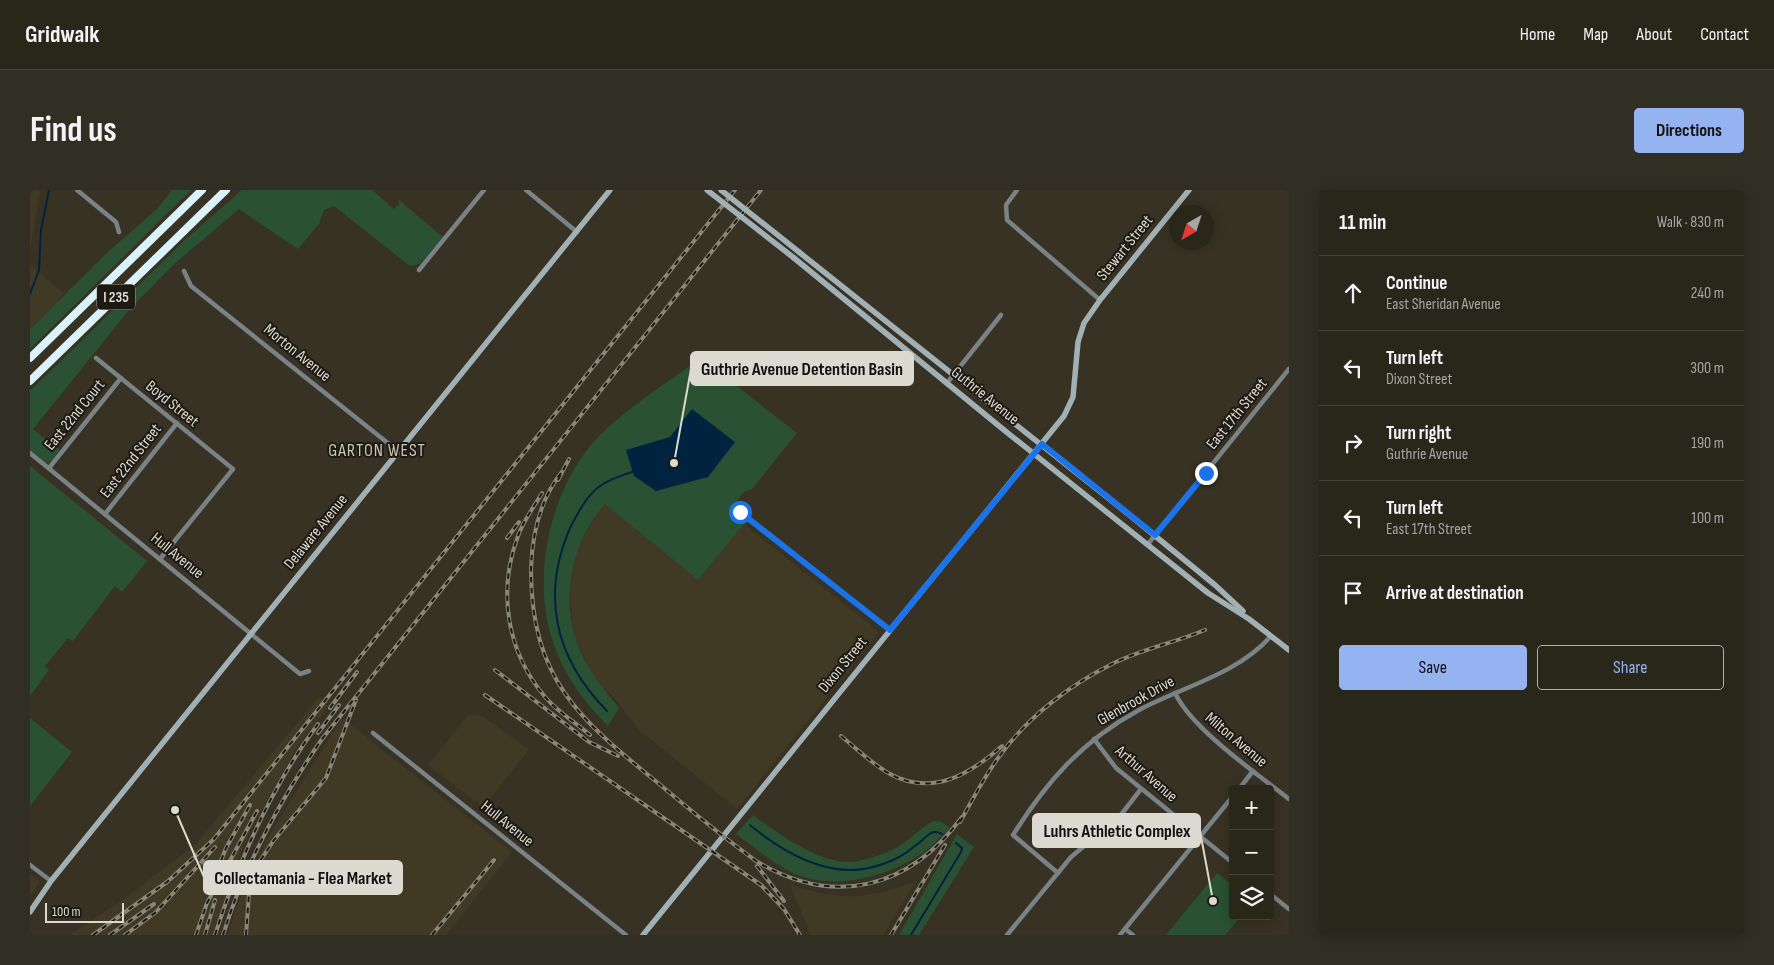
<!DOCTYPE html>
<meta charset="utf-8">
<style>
:root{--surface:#29261a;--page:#312e23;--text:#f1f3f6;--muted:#a5a5a2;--line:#454339;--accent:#95b2f1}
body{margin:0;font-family:"Sofia Sans Condensed",sans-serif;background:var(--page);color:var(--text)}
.controls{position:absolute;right:15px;bottom:15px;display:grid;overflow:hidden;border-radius:5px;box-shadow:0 2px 12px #0003}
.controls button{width:45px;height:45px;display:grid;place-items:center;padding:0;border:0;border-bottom:1px solid var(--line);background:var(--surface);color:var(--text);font:25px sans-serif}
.compass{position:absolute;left:1139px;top:15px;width:45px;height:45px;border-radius:50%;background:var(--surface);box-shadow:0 2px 12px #0003;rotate:219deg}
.scale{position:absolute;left:15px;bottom:12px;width:79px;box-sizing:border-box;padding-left:5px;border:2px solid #dcdad0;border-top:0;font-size:14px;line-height:18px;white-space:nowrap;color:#dcdad0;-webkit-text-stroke:4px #1c1a13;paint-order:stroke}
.stop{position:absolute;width:15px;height:15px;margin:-11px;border:4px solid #1a73e8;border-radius:50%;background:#fff}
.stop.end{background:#1a73e8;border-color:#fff;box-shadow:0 1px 5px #0008}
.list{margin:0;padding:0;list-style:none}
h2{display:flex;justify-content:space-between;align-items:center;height:65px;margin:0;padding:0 20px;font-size:21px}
h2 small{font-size:16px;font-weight:400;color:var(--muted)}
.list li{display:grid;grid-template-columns:32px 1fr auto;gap:15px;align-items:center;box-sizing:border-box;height:75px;padding:0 20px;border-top:1px solid var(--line)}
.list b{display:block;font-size:19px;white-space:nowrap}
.list p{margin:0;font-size:16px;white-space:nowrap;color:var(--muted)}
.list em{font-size:16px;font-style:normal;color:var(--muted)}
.actions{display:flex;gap:10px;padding:15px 20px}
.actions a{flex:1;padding:11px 0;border:1px solid var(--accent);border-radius:5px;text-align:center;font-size:18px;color:var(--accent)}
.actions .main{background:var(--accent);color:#111}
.icon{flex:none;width:28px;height:28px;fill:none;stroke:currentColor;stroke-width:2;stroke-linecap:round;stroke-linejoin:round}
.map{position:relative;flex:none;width:1259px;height:745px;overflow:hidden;border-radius:5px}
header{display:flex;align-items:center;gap:30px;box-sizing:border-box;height:70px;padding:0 25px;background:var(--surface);border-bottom:1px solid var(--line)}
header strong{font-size:24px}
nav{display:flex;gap:28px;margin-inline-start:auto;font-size:18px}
.intro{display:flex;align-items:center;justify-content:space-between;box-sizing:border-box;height:120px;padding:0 30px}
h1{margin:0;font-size:35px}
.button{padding:12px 22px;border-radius:5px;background:var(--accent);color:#111;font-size:18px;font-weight:700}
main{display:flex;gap:30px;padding:0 30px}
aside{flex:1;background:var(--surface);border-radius:5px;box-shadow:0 2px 12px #0003}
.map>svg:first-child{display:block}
.built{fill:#403a24}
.green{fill:#2a5133}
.water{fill:#00243f}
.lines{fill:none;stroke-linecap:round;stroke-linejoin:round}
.stream{stroke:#00243f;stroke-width:2}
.street{stroke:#798285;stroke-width:4.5}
.secondary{stroke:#a1b0b4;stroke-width:5.5}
.highway{stroke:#dcf2fa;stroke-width:8}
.rail-casing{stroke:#8a877a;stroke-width:4}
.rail{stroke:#1c1a13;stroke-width:2;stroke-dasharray:5.5;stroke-linecap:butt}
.secondary-bridge{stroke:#a1b0b4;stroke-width:5.5}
.route{stroke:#1a73e8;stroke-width:6}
.labels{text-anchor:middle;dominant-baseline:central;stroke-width:4;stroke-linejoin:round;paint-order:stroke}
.shield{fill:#1c1a13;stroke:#a2a097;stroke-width:1}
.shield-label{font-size:15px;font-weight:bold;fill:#dcdad0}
.street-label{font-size:16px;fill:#dcdad0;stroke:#1c1a13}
.neighbourhood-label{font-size:18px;letter-spacing:1px;fill:#cac5b3;stroke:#1c1a13}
.leader{fill:none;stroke:#dcdad0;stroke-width:2}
.callout-dot{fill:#dcdad0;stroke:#1c1a13;stroke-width:2}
.callout{fill:#dcdad0;stroke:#dcdad0;stroke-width:2}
.callout-label{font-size:18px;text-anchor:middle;font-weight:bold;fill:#111}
</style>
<header>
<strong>Gridwalk</strong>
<nav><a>Home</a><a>Map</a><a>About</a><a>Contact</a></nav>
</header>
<div class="intro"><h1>Find us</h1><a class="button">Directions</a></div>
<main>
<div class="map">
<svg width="1259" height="745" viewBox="0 0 1259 745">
<rect width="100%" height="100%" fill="#373223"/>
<g class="built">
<polygon points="0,0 10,0 0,60"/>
<polygon points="0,74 34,104 0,139"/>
<polygon points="575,314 668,390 714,334 849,442 707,619 609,540 582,505 575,500 561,481 546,450 542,433 540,400 544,373 549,356 561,333"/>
<polygon points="289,507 299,516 269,554 221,639 206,675 185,745 40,745 98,706 165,655"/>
<polygon points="439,524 453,526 499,560 453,617 398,575"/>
<polygon points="312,528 482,662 416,745 198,745 206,718 234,654"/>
<polygon points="0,684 10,692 0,705"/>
<polygon points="885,692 853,745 781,745 760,695 790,703 822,707 854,702"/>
</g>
<g class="green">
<polygon points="142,0 161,0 0,159 0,139 79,61 127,19"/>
<polygon points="212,0 342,0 364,19 369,14 369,10 413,47 390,74 380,76 304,16 294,20 289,34 268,59 209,19 142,76 99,120 3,239 30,260 20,272 16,273 0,260 0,201 156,49"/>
<path d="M671 168 767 243 722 299 714 302 698 322 714 334 668 390 575 314C543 350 531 405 546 450 555 476 572 497 589 518L578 536C555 513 535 487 524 455 501 391 518 307 561 255 588 223 637 193 671 168Z"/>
<polygon points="0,276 117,371 92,402 85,396 43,451 38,448 15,476 19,480 0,506"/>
<polygon points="0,528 42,562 0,616"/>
<path d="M723 625C746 642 785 670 814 672 829 673 848 666 862 660 877 653 889 639 903 631L912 632 920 638C910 647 900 659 888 666 853 688 803 701 763 683 743 673 725 658 706 644Z"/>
<polygon points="927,644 944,657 889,745 869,745"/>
<polygon points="1187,683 1203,696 1203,726 1211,726 1195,745 1136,745"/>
</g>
<polygon class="water" points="662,219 705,252 678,287 626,301 604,286 596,260 640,247"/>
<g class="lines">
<g class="stream">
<polyline points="0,104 9,80 11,40 19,0"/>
<path d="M577 521C525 468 510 405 541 336 549 321 558 303 573 294 582 288 594 285 605 281"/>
<path d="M720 635C755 664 803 691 850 675 863 671 876 664 886 655 891 652 896 646 901 643 905 641 908 642 912 644"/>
<polyline points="881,745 931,662 932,658 926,653"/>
</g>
<g class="street">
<polyline points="47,0 86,32 89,42"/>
<polyline points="496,0 547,42"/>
<polyline points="987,0 976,15 977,30 1070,110"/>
<polyline points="389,80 454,0"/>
<polyline points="154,81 161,96 369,262"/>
<polyline points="66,168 203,279 130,369"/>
<polyline points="917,193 971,125"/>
<polyline points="0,263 270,484 279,481"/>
<polyline points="19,278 91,188"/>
<polyline points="710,322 860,440"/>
<polyline points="75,324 147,233"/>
<polyline points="1118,354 1259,179"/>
<path d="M1145 503C1162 539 1226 583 1259 609"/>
<polyline points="343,543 596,745"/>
<polyline points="1064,549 1086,578 1203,673"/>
<polyline points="1209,599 1223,581"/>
<polyline points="0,675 21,691"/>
<path d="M1028 683 983 645C1017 591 1052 551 1109 520 1152 497 1208 484 1241 446"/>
<polyline points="1240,704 1259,719"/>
<polyline points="1095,739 1103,745"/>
<polyline points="977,745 1041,667 1090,626 1111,599"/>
<polyline points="1090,745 1203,606"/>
</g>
<g class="secondary">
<polyline points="769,62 1102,327 1185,395 1213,421"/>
<polyline points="764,68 974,240 1178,403 1219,429 1259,460"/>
<polyline points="0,722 21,691 580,0"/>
<polyline points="613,745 1034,226 1043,207 1048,152 1054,133 1070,110 1159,0"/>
</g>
<g class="highway">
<polyline points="0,168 172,0"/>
<polyline points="0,191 196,0"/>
</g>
<g class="rail-casing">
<g id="rail">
<path d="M531 283C510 310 502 346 501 379 501 489 549 529 628 593 660 620 692 646 726 671 804 718 879 699 932 627"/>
<polyline points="528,290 539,269"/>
<path d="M512 303C504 317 493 331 488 346 467 402 477 463 516 508 528 522 546 533 560 545"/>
<polyline points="477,348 489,332"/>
<polyline points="465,480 559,552 588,566"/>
<polyline points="455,505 731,695 754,719 770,745"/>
<polyline points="300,518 327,482"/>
<polyline points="288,543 309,515"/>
<path d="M811 546C827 559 842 574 860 584 903 607 940 584 972 556"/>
<path d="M930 632C943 609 955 585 971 564 999 526 1040 495 1082 474 1112 459 1144 453 1175 440"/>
<polyline points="727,676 754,711"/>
<polyline points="183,691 196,658 220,615"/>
<polyline points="63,745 137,692 184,649 705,0"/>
<polyline points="80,745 124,714"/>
<polyline points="95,745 126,722 185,657"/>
<polyline points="166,745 177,713 227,621"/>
<polyline points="175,745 185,710"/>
<path d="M185 745C209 670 241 597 288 534"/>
<path d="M193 745C215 674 250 610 292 549L731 0"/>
<polyline points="216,745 219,703 228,674 244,650 296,588 326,510"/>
<polyline points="402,745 464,670"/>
<polyline points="861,745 915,655"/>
</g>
</g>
<use href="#rail" class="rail"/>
<g class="secondary-bridge">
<polyline points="677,0 764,68"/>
<polyline points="691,0 769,62"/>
</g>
</g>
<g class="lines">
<polyline class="route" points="710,322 860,440 1012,254 1125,345 1176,283"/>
</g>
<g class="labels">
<rect class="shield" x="67" y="94.5" width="38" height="25" rx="4"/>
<g class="shield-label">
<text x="86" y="107">I 235</text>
</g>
<g class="street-label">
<text transform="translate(1095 58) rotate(-51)">Stewart Street</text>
<text transform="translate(267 163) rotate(39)">Morton Avenue</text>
<text transform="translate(955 206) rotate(39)">Guthrie Avenue</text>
<text transform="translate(142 214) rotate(39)">Boyd Street</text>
<text transform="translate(1207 224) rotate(-51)">East 17th Street</text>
<text transform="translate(45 225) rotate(-51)">East 22nd Court</text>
<text transform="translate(101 271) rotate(-52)">East 22nd Street</text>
<text transform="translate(286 342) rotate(-51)">Delaware Avenue</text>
<text transform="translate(147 366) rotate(39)">Hull Avenue</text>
<text transform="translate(813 475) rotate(-51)">Dixon Street</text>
<text transform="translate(1106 511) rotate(-29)">Glenbrook Drive</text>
<text transform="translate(1206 550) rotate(40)">Milton Avenue</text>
<text transform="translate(1116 584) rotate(41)">Arthur Avenue</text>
<text transform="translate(477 634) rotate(39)">Hull Avenue</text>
</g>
<g class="neighbourhood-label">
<text x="347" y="260">GARTON WEST</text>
</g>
</g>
<path class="leader" d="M644 273L661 179M1183 711L1170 641M145 620L174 687"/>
<g class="callout-dot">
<circle cx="644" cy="273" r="5"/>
<circle cx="1183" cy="711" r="5"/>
<circle cx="145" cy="620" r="5"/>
</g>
<g class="callout">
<rect x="661" y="162" width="222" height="33" rx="5"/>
<rect x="1003" y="624" width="167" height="33" rx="5"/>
<rect x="174" y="671" width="198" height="33" rx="5"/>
</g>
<g class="callout-label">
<text x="772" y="185">Guthrie Avenue Detention Basin</text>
<text x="1087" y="647">Luhrs Athletic Complex</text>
<text x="273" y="694">Collectamania - Flea Market</text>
</g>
</svg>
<div class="controls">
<button>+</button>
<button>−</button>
<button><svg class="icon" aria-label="layers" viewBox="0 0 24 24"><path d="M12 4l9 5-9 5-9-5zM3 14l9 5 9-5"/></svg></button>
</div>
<svg class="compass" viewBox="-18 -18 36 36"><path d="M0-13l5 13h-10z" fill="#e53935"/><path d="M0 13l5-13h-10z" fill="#a5a5a2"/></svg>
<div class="scale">100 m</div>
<div class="stop" style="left:710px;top:322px"></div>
<div class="stop end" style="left:1176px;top:283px"></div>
</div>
<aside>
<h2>11 min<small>Walk · 830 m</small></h2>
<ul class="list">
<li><svg class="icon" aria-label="ahead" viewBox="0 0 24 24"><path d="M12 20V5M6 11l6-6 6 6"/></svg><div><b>Continue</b><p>East Sheridan Avenue</p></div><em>240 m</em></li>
<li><svg class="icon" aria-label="left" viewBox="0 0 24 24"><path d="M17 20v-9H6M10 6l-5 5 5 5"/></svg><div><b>Turn left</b><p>Dixon Street</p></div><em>300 m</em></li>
<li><svg class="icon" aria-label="right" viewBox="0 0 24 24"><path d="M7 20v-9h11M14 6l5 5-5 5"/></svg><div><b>Turn right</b><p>Guthrie Avenue</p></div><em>190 m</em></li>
<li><svg class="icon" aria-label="left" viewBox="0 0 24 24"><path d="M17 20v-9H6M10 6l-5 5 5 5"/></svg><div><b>Turn left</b><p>East 17th Street</p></div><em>100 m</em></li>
<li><svg class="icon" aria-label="arrive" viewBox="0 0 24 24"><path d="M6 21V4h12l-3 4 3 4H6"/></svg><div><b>Arrive at destination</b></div></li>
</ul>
<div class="actions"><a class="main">Save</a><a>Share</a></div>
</aside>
</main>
